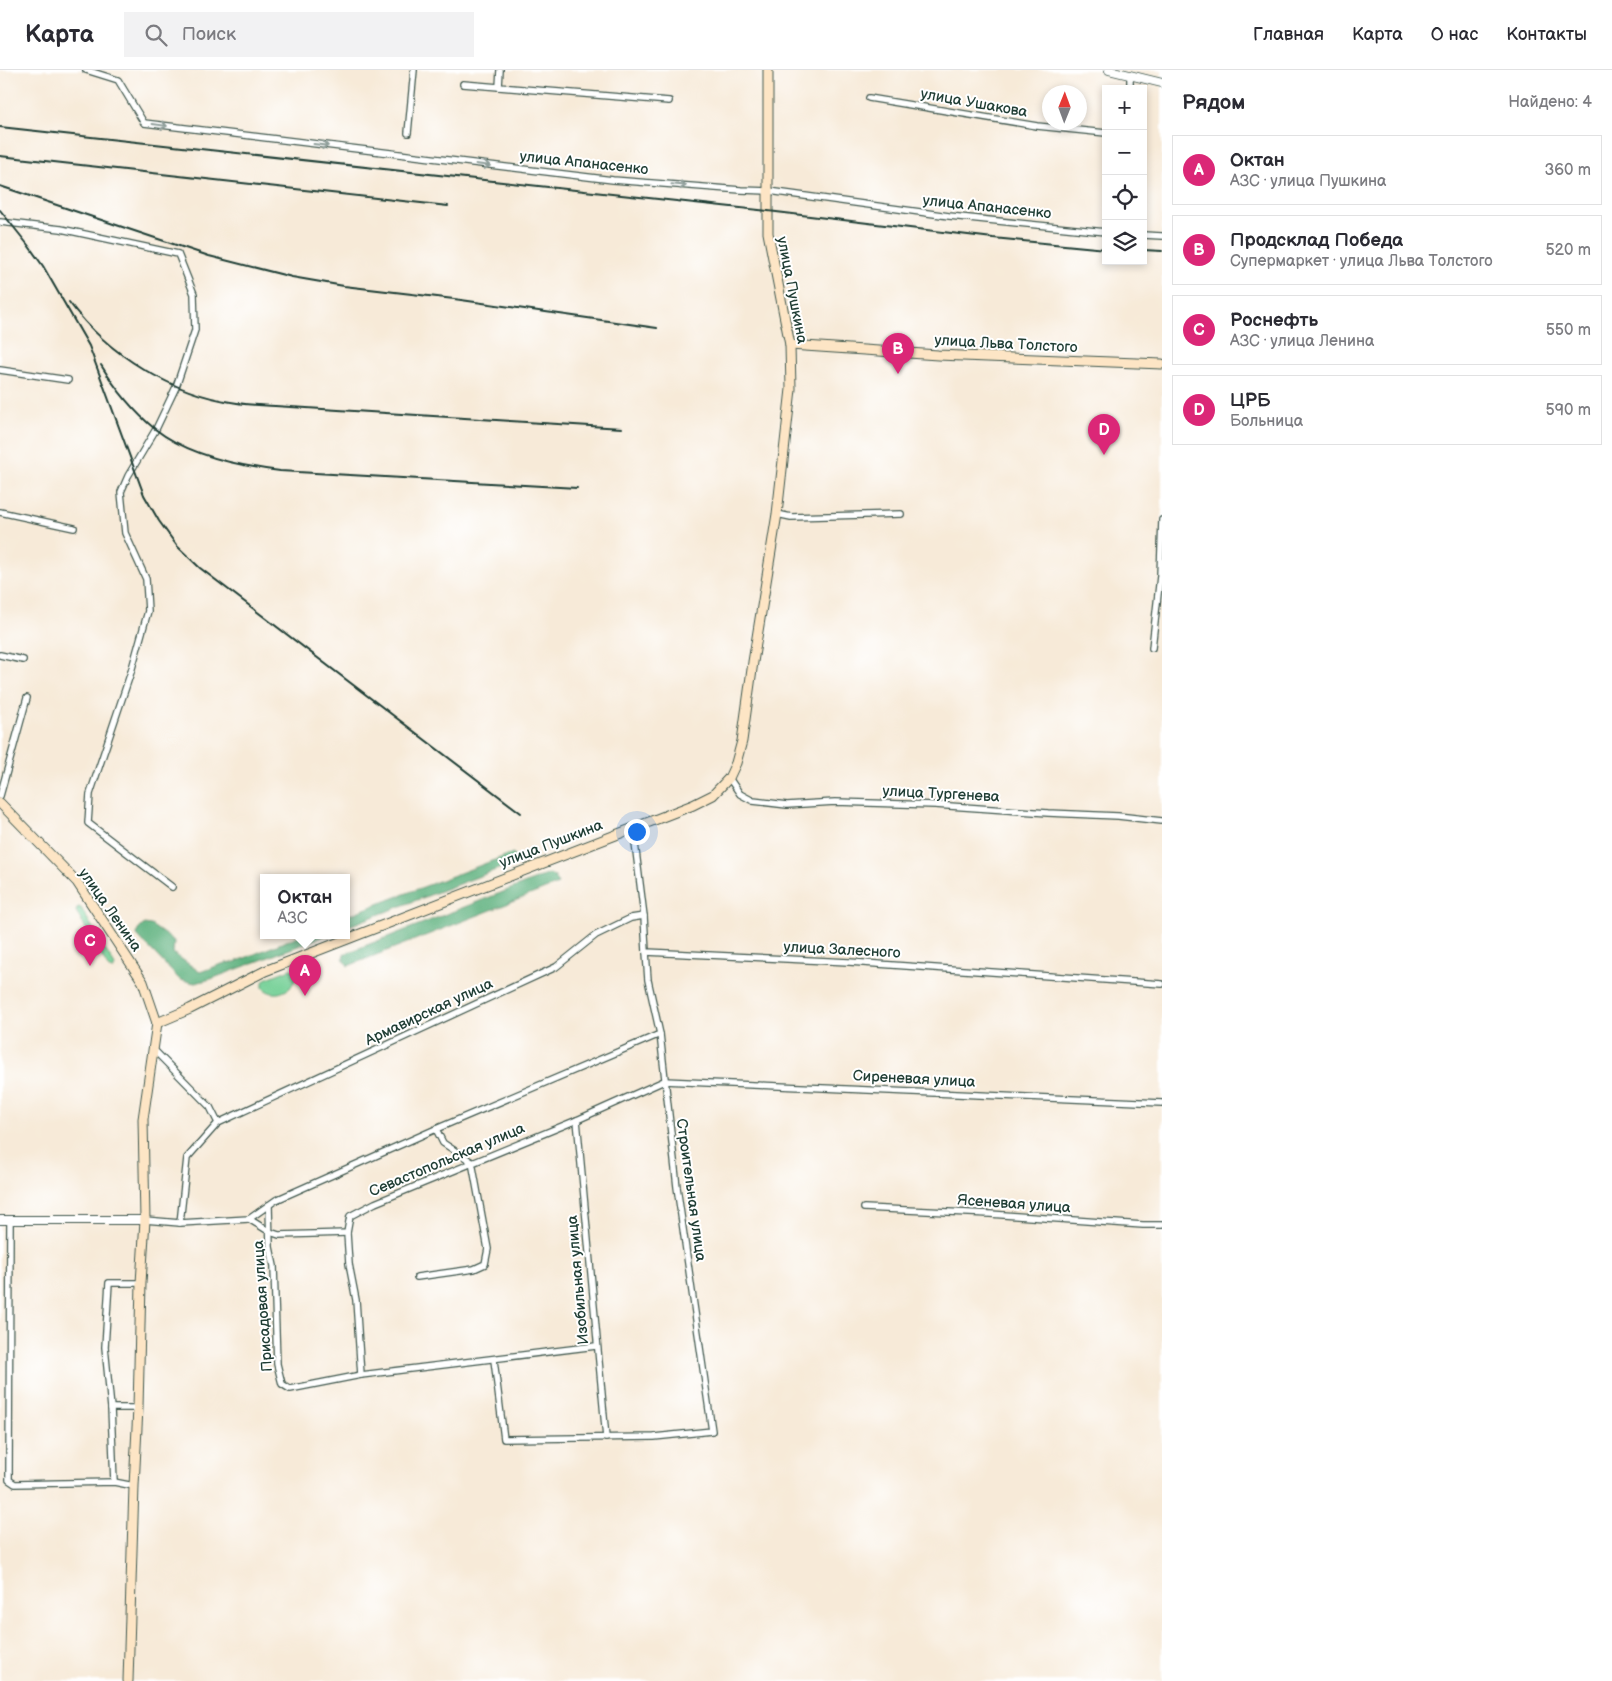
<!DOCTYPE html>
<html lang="ru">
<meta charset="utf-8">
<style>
:root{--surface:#fff;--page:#f2f2f3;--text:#2b2b33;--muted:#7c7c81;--line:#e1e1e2;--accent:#db2777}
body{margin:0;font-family:"Balsamiq Sans",sans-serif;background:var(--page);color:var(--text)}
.controls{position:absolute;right:15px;top:15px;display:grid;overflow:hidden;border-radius:0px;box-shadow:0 2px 8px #0003}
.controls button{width:45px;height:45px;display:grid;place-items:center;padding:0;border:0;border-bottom:1px solid var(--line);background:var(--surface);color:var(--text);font:25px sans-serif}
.compass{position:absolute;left:1042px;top:15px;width:45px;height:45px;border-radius:50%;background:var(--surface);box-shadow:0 2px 8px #0003;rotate:1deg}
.you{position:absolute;left:636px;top:761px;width:18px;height:18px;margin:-12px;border:4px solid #fff;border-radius:50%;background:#1a73e8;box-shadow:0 0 0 8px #1a73e833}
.badge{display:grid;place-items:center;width:32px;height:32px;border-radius:50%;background:var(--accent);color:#fff;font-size:16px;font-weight:700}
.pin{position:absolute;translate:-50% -41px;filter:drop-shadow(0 1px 2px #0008)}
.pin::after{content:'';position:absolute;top:26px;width:18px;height:15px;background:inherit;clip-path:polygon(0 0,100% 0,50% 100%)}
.popup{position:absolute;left:260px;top:804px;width:90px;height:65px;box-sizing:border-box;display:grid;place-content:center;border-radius:0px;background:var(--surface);filter:drop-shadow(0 1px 4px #0005);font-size:16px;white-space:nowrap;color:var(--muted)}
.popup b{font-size:19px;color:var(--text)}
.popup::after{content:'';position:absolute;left:50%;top:100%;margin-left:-10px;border:10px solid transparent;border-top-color:var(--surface)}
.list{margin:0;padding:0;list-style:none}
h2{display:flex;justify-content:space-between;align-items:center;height:65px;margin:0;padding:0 20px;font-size:21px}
h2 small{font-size:16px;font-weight:400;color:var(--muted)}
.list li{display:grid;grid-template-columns:32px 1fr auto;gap:15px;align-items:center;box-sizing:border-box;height:70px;margin:0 10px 10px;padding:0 10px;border:1px solid var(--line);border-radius:0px}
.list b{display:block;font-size:19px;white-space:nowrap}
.list p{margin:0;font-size:16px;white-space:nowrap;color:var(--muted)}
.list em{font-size:16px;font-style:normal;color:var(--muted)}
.icon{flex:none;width:28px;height:28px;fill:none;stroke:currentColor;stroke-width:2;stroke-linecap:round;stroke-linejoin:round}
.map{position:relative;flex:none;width:1162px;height:1611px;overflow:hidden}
header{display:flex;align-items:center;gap:30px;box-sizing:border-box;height:70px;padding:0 25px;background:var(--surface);border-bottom:1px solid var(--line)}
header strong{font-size:24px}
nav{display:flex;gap:28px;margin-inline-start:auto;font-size:18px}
.search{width:350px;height:45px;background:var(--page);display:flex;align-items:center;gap:12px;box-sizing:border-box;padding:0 18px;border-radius:0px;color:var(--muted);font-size:19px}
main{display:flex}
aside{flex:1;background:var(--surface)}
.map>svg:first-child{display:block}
.green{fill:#76d097;stroke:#4a8666}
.forest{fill:#60b280;stroke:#40785a}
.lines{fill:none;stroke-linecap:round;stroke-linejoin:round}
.minor-casing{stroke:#3f574d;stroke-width:8}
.tertiary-casing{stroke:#3f574d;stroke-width:10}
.secondary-casing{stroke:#3f574d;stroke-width:11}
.minor{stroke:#fff;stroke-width:5.5}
.tertiary{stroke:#fff;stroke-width:8}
.secondary{stroke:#fde5c5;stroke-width:9}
.rail{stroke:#1f3d34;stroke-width:2}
.oneway{stroke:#8f9e9a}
.labels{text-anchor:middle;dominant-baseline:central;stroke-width:4;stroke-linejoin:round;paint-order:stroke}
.street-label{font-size:15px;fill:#1f3d34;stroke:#fff}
</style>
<header>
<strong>Карта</strong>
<div class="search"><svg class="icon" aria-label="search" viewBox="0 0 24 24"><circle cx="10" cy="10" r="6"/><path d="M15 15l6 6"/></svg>Поиск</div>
<nav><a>Главная</a><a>Карта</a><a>О нас</a><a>Контакты</a></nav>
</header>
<main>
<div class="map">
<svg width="1162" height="1611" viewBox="0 0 1162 1611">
<rect width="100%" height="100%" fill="#fff"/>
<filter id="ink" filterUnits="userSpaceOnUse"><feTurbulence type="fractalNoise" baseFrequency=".02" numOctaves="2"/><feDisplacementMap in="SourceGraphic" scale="10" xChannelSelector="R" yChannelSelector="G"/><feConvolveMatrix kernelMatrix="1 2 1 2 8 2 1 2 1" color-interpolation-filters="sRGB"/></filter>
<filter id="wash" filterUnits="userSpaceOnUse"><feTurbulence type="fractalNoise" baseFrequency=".0096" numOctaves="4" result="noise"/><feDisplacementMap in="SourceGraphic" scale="20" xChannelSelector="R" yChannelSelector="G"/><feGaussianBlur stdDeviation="1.12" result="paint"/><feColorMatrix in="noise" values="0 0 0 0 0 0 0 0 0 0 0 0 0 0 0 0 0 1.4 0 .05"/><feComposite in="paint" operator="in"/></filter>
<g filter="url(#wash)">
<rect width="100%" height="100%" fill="#f7ead8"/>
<g class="green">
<polygon points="78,837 81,838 115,896 113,900 109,899 76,841"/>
<path d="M290 899 294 900 297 907 290 918C281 924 272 926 263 918V912L265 909Z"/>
</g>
<g class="forest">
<polygon points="513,783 517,790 514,793 346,857 346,846"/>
<polygon points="549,804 555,807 558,814 348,896 343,888 344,884"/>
<polygon points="144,854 151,855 174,871 173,883 200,902 225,893 235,892 301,865 327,865 211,909 195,913 180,910 137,865 138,860"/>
</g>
</g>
<g filter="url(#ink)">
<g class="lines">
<g class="minor-casing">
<g id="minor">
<polyline points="86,0 118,10 144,53 613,110 741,120 769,121 949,146 1106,162"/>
<polyline points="500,0 499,17 669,31"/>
<polyline points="463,14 499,17"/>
<polyline points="1130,19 1130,6"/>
<polyline points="869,28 1037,56 1106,63"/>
<polyline points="408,63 414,0"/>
<polyline points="0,152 61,159 178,184 194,224 195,260 176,317 156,359 128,406 121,422 125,463 146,509 148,541 131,602 90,724 88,753 172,817"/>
<polyline points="1143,165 1162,166"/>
<polyline points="0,300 68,310"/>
<polyline points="0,442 74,458"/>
<polyline points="777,444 791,447 901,444"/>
<polyline points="1152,578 1160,506 1162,450"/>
<polyline points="0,585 23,590"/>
<polyline points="729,708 740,724 753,731 787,735 835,732 935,735 1048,743 1118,746 1162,751"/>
<polyline points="0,726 27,628"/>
<polyline points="633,757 644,846 646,882 849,892 1162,914"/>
<polyline points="155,981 210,1037 218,1053 556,897 596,865 631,848 644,846"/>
<polyline points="577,1050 606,1368"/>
<polyline points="269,1135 270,1177 274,1196 277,1294 282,1314 290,1319 361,1305 596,1276"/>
<polyline points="864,1138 990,1144 1143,1155 1162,1155"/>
<polyline points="249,1149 270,1162 279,1165 347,1163 350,1146 375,1133 577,1050 664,1011 1162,1033"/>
<polyline points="10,1150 9,1410 15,1414 114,1412 134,1416"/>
<polyline points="145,1150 180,1153 249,1149 276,1130 436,1059 660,964"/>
<polyline points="180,1153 187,1088 218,1053"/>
<polyline points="347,1163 349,1194 356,1230 361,1305"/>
<polyline points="417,1207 474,1199 485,1194 488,1179 472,1092 443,1073 436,1059"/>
<polyline points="494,1290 504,1369 654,1367 712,1361 677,1117 660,964 648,910 646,882"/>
<polyline points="111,1338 138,1338"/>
<polyline points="114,1412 111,1338 105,1277 109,1213 141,1213"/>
</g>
</g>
<g class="tertiary-casing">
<g id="tertiary">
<polyline points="1109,0 1162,13"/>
<polyline points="0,1150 145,1150"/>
</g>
</g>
<g class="secondary-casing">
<g id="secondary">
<polyline points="790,275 938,285 1162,294"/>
<polyline points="0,733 77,812 143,912 157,953 143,1049 145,1150 141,1213 138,1338 134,1416 128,1611"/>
<polyline points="157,953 190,939 265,901 693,735 713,725 729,708 736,693 742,671 753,592 777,444 791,319 790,275 768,163 768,0"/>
</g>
</g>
<use href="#minor" class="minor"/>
<use href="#tertiary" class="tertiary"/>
<use href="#secondary" class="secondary"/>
<g class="rail">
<polyline points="0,57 768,141 993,168 1106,179"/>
<polyline points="0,86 448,136"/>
<polyline points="0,116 209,186 292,207 344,216 454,229 657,258"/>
<polyline points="0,140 28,175 43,196 89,276 144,425 159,451 177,476 200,498 521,743"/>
<polyline points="1143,180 1162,181"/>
<path d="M69 232C108 285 172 324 237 333 249 335 263 335 275 336L622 358"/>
<path d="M101 295C115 318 133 341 155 359 188 385 239 396 280 401L577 418"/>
</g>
</g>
<defs><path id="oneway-shaft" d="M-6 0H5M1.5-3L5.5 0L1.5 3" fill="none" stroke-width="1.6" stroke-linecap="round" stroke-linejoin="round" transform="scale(1.25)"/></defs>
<g class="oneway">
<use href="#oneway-shaft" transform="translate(160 55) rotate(8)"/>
<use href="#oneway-shaft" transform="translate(321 75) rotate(7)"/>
<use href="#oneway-shaft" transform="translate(483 95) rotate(7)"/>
<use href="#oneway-shaft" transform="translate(679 115) rotate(5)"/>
</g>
</g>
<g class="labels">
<g class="street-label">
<text transform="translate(974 33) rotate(10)">улица Ушакова</text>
<text transform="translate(584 93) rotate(6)">улица Апанасенко</text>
<text transform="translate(987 137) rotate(6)">улица Апанасенко</text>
<text transform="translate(792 220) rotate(79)">улица Пушкина</text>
<text transform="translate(1006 274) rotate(3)">улица Льва Толстого</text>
<text transform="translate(941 724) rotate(3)">улица Тургенева</text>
<text transform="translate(551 774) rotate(-21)">улица Пушкина</text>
<text transform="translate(110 840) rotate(55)">улица Ленина</text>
<text transform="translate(842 880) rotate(3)">улица Залесного</text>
<text transform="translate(429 942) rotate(-25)">Армавирская улица</text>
<text transform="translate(914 1009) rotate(3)">Сиреневая улица</text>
<text transform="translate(447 1090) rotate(-23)">Севастопольская улица</text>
<text transform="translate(691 1120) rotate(82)">Строительная улица</text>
<text transform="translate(1014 1134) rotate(4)">Ясеневая улица</text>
<text transform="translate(578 1210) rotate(-95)">Изобильная улица</text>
<text transform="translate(263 1236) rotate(-94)">Присадовая улица</text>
</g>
</g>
</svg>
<div class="controls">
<button>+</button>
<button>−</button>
<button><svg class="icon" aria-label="locate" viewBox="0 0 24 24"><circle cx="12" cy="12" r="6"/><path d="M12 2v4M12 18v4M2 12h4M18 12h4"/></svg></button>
<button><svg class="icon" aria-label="layers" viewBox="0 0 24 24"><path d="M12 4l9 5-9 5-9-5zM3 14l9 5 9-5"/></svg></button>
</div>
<svg class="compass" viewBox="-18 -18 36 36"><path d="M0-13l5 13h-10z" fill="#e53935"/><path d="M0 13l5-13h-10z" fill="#7c7c81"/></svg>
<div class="you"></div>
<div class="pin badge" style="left:305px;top:926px">A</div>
<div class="popup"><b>Октан</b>АЗС</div>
<div class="pin badge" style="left:898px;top:304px">B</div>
<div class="pin badge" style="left:90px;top:896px">C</div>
<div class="pin badge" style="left:1104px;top:385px">D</div>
</div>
<aside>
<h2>Рядом<small>Найдено: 4</small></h2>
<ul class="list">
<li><span class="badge">A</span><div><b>Октан</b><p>АЗС · улица Пушкина</p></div><em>360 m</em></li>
<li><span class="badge">B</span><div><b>Продсклад Победа</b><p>Супермаркет · улица Льва Толстого</p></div><em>520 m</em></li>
<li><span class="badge">C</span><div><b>Роснефть</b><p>АЗС · улица Ленина</p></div><em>550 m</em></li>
<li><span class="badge">D</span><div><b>ЦРБ</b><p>Больница</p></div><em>590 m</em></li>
</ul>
</aside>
</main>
